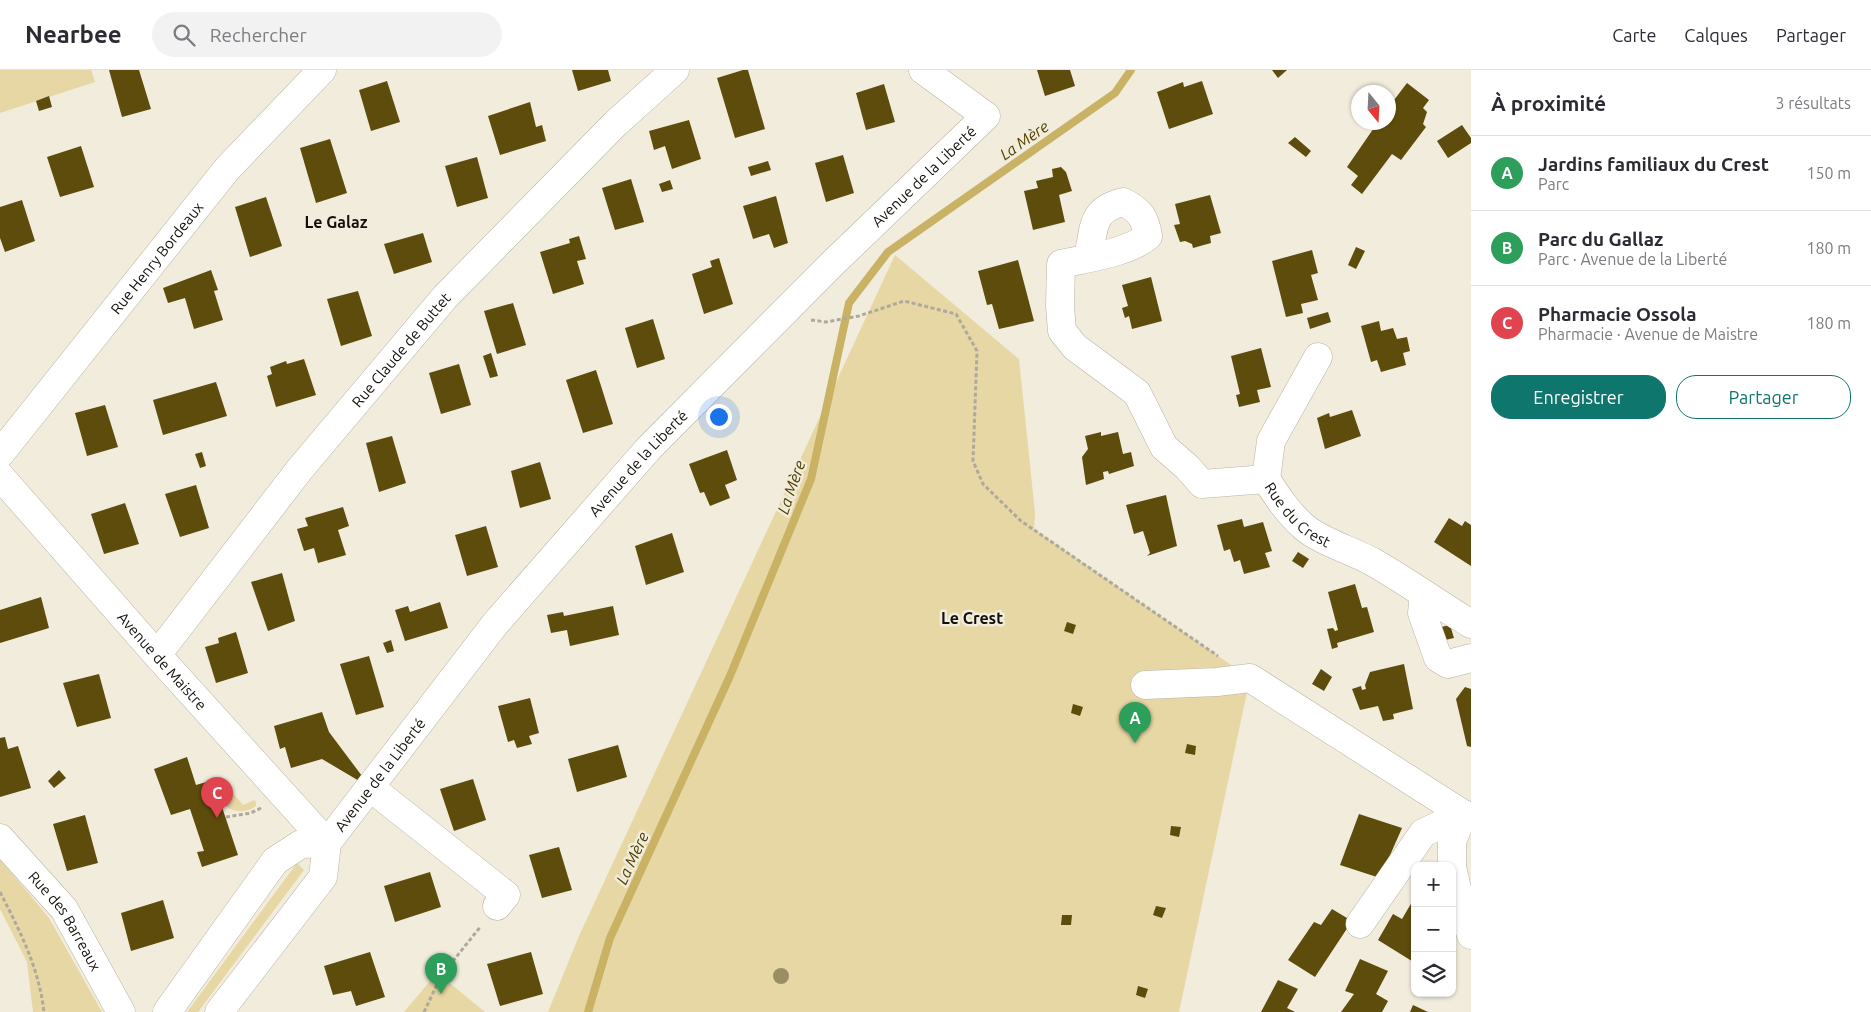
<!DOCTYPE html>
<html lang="fr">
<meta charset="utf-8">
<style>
:root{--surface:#fff;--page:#f2f2f3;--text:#2b2b33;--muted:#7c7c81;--line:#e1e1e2;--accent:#0f766e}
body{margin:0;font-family:Ubuntu,sans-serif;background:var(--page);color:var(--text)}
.controls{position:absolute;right:15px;bottom:15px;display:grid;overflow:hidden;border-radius:10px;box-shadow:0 1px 4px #0004}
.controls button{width:45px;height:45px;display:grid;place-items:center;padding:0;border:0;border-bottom:1px solid var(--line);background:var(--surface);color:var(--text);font:25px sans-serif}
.compass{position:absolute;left:1351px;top:15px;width:45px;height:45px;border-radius:50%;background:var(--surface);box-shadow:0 1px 4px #0004;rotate:162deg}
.you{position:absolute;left:718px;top:346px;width:18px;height:18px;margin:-12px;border:4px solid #fff;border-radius:50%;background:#1a73e8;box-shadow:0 0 0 8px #1a73e833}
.badge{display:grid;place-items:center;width:32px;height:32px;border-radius:50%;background:var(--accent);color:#fff;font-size:16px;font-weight:700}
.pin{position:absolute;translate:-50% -41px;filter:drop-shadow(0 1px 2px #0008)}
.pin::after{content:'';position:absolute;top:26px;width:18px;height:15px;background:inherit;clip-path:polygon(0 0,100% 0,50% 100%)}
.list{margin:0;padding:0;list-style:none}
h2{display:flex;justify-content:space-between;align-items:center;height:65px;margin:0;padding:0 20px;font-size:21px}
h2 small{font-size:16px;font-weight:400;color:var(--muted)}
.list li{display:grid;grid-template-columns:32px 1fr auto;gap:15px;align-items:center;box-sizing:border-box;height:75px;padding:0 20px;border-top:1px solid var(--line)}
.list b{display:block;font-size:19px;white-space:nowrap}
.list p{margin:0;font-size:16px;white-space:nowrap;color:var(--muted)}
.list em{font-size:16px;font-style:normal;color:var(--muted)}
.actions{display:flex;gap:10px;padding:15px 20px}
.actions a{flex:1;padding:11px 0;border:1px solid var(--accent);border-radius:20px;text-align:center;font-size:18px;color:var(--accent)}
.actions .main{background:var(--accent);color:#fff}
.icon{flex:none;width:28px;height:28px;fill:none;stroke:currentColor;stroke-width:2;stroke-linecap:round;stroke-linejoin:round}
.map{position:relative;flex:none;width:1471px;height:942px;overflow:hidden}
header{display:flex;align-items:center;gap:30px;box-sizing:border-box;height:70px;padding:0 25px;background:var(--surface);border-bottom:1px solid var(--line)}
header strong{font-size:24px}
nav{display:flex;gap:28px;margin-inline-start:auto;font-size:18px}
.search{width:350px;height:45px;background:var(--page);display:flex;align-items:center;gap:12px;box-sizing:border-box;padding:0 18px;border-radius:28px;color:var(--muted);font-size:19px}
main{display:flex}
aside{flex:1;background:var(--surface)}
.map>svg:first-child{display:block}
.green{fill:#e7d7a4}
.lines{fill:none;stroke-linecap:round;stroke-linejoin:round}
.stream{stroke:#cab265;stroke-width:8}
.building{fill:#5d4c0c}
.minor-casing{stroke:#b8b3a4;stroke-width:29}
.path{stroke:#ada99d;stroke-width:3;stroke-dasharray:4 2.5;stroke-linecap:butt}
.minor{stroke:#fff;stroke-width:28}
.tree{fill:#9a8f64}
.labels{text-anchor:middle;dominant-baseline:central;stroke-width:5;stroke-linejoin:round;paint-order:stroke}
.street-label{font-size:15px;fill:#12100b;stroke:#f1ecdc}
.water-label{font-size:16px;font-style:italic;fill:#504000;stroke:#f1ecdc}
.neighbourhood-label{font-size:16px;font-weight:bold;fill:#12100b;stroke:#f1ecdc}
</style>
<header>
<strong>Nearbee</strong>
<div class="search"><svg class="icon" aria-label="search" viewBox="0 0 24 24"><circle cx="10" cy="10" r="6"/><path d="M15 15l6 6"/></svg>Rechercher</div>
<nav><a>Carte</a><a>Calques</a><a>Partager</a></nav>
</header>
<main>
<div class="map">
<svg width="1471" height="942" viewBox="0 0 1471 942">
<rect width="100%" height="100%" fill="#f1ecdc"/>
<g class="green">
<polygon points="0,0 91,0 95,12 0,43"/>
<polygon points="895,185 1019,289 1035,443 1034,459 1250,608 1179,942 548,942 579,866"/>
<path d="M220 708 243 735 254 730 256 732V736C251 740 246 741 240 741 222 741 218 724 213 710Z"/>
<polygon points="0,789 49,848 102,942 33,942 27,892 0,839"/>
<polygon points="297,793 304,800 198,942 187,942"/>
<polygon points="437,903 441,906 485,942 404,942"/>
</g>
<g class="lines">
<polyline class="stream" points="588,942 610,868 730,606 811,409 849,233 888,182 1115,23 1131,0"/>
</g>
<g class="building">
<polygon points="109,0 139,0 151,39 122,47"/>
<polygon points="572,0 608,0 611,11 578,21"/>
<polygon points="743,0 748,0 765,59 735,68 717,8"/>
<polygon points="1037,0 1070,0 1075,16 1045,26"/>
<polygon points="1272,0 1287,0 1278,8"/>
<polygon points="387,11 400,52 371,61 359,20"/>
<polygon points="1202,11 1213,44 1169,59 1157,22 1183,12 1184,17"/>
<polygon points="1407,13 1429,30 1423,38 1427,42 1423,54 1426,57 1401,90 1392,84 1362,124 1351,115 1358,106 1347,97 1378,52 1388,52 1388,38"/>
<polygon points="884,14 895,52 866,60 856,23"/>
<polygon points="49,26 52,37 39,41 36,31"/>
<polygon points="530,32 536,57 542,55 546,71 500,85 488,46"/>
<polygon points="689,50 701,89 672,99 665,76 654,80 649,61"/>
<polygon points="1462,55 1471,68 1471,73 1448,88 1437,71"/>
<polygon points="1295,67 1311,81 1306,87 1288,73"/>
<polygon points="330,69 347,123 316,133 300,78"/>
<polygon points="81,76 94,117 60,127 47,87"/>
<polygon points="843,85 854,123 826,132 815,93"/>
<polygon points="477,87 488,128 457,137 445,96"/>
<polygon points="768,91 771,100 751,106 748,97"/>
<polygon points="1061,97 1066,102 1072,121 1059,125 1065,152 1033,160 1024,121 1038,118 1036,111 1053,107 1052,99"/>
<polygon points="631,109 644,152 615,160 602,118"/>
<polygon points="670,110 673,119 662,122 659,114"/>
<polygon points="1210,125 1221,163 1210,166 1211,173 1193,178 1192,174 1185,171 1180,172 1174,155 1180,154 1175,134"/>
<polygon points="776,126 788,173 774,178 769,164 753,169 743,136"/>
<polygon points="266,127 282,176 250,187 235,137"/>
<polygon points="22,130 35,171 5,182 0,168 0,137"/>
<polygon points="423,163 432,192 394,204 384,174"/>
<polygon points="579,166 586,189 577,191 584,214 553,224 540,182 570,173 569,169"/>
<polygon points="1356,177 1365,181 1356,199 1348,195"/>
<polygon points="1312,180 1318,203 1311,205 1318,230 1301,234 1303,243 1286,247 1272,191"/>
<polygon points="719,188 733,234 704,244 692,204 712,197 710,191"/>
<polygon points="1018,190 1034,251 999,259 992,234 987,235 978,201"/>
<polygon points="211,200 218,220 214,221 223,250 194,259 185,228 168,233 163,218"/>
<polygon points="1151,207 1162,251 1132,259 1129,246 1125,248 1122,238 1128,236 1122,215"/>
<polygon points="358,221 372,266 341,276 327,229"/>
<polygon points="513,233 526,275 497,284 484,241"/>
<polygon points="1328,242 1331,252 1310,259 1307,248"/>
<polygon points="653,249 665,289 637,298 625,258"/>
<polygon points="1379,251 1381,261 1393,258 1397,269 1407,267 1410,281 1403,283 1406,295 1381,302 1377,290 1371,292 1361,256"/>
<polygon points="1261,278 1271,317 1257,320 1260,332 1239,337 1236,325 1240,324 1231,286"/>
<polygon points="491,283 498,306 490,308 483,286"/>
<polygon points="304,289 316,325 276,337 267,306 272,304 270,297 286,291 287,294"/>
<polygon points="459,294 471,335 441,344 429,303"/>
<polygon points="596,300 613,354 583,363 566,310"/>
<polygon points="216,312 227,346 163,365 153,330"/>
<polygon points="105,335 118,377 87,386 75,343"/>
<polygon points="1352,340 1361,366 1325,379 1317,348 1329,343 1330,347"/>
<polygon points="1101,362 1101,366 1118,362 1123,384 1131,382 1134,396 1109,404 1108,401 1103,402 1104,409 1086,415 1082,387 1088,379 1085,366"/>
<polygon points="392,366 406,413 379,422 366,373"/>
<polygon points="727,380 737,410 725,415 730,428 710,436 704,422 700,423 689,394"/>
<polygon points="202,382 206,396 200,398 195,384"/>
<polygon points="540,392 551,429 520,438 511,401"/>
<polygon points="196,415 209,458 180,467 165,424"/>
<polygon points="1166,425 1177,476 1147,486 1150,483 1143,461 1134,464 1126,435"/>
<polygon points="125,433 139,474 104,484 91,444"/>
<polygon points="343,437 349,456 338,460 346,485 318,493 314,478 304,481 297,459 308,456 305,448"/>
<polygon points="1449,448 1462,456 1465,451 1471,455 1471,496 1434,472"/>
<polygon points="1242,449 1244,457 1263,452 1272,481 1265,483 1270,497 1244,504 1240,490 1234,492 1230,479 1224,481 1217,455"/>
<polygon points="486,456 498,497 467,506 455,465"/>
<polygon points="672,463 684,502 646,515 635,476"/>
<polygon points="1298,482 1309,489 1303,498 1292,491"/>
<polygon points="282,503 295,551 268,561 251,512"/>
<polygon points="1355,514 1362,538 1367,537 1374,562 1337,573 1338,577 1332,579 1327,559 1333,558 1335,561 1338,560 1328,522"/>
<polygon points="41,527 49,558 0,573 0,540"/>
<polygon points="440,532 448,558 405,571 395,540 408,536 410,542"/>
<polygon points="613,536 619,565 570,576 567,560 551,563 547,545 563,542 564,546"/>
<polygon points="1067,552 1076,555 1073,564 1064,561"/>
<polygon points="1450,555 1454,568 1445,570 1441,557"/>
<polygon points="236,562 248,603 216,613 205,577 219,573 218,568"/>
<polygon points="391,570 394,581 387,583 383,573"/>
<polygon points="369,586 384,637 356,645 340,594"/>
<polygon points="1404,594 1413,639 1393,644 1394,649 1383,651 1378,636 1360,640 1352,619 1361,616 1362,620 1366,619 1365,615 1370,602"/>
<polygon points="1321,599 1332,607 1324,621 1312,614"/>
<polygon points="99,604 111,648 77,657 63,613"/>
<polygon points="1465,617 1471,619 1471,677 1467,676 1456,629"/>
<polygon points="530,628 539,663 529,666 532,674 517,678 514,670 508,672 498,636"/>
<polygon points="1073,634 1083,637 1080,646 1071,643"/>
<polygon points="322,642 329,662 371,718 322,689 291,698 285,677 280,679 274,656"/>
<polygon points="5,667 8,679 18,676 31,718 0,727 0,668"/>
<polygon points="1187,674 1196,676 1195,685 1185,683"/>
<polygon points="618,675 627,707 577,722 568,689"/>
<polygon points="187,687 196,715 213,710 238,785 202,797 197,782 204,781 190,739 171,745 154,699"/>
<polygon points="59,700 66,708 54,718 48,711"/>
<polygon points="473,709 486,750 454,761 440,719"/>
<polygon points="1359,744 1402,758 1380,808 1340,795"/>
<polygon points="85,745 98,793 67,801 53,754"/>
<polygon points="1171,756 1181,757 1179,767 1170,765"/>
<polygon points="559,777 572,820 542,828 529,785"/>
<polygon points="430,802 441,837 395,852 384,816"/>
<polygon points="163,830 174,868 131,881 121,843"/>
<polygon points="1412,832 1415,834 1415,893 1378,870 1393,844 1402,849"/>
<polygon points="1156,836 1166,838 1162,848 1153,845"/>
<polygon points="1332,839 1352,851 1315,907 1288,890 1314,852 1321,855"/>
<polygon points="1062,845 1072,845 1071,855 1061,855"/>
<polygon points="370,882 385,927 356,936 351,921 333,925 324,896"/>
<polygon points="531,882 543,924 500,936 487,894"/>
<polygon points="1360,889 1388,901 1376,924 1388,931 1382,942 1341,942 1354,924 1345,921"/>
<polygon points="1278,910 1298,919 1287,938 1295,942 1261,942"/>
<polygon points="1138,916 1148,919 1145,928 1136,925"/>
<polygon points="1413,935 1428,942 1410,942"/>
</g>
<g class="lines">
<g class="minor-casing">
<g id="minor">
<path id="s1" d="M1088 187C1095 158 1090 140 1123 132 1140 140 1145 148 1148 166 1128 183 1087 188 1061 194L1060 236 1062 261 1075 277 1137 323 1164 377 1187 397 1202 414 1266 409C1277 426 1288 443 1304 457 1320 471 1350 480 1371 491 1405 510 1438 534 1471 554"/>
<path id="s2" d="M0 384 227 99 322 0"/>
<path id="s3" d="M0 406 157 585 327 773"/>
<polyline points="1266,409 1271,371 1318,287"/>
<polyline points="1424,525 1422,543 1438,588 1448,594 1471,588"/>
<path id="s4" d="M157 585 300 399 445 227 615 54 675 0"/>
<polyline points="1145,615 1217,612 1250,608 1463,744"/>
<polyline points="371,718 506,825 497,836"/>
<path id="s5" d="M0 768 64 839 121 942"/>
<polyline points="1452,796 1452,772 1463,744"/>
<polyline points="1452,797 1458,823 1471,865"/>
<polyline points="1360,854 1423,763 1463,744"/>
<polyline points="167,942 275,791 301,774 327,773"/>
<path id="s6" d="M219 942 323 807 327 773 495 554 649 378 834 192 986 46 923 0"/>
</g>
</g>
<g class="path">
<polyline points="811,250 826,252 859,246 904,231 956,244 977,281 973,391 983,414 1021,451 1218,586"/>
<polyline points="226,747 251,743 261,738"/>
<path d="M0 822C20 861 39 898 44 942"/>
<polyline points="424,942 441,906 481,856"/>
</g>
<use href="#minor" class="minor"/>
</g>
<circle class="tree" cx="781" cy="906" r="8"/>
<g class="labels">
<g class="street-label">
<text stroke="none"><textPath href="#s6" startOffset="1101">Avenue de la Liberté</textPath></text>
<text stroke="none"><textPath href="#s2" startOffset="251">Rue Henry Bordeaux</textPath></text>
<text stroke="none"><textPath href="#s4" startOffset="391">Rue Claude de Buttet</textPath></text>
<text stroke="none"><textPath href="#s6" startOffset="696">Avenue de la Liberté</textPath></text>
<text stroke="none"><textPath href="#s1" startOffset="599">Rue du Crest</textPath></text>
<text stroke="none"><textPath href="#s3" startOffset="246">Avenue de Maistre</textPath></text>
<text stroke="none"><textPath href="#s6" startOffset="291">Avenue de la Liberté</textPath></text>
<text stroke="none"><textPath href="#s5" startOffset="106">Rue des Barreaux</textPath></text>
</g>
<g class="water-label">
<text transform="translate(1024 70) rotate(-35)">La Mère</text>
<text transform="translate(791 417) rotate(-71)">La Mère</text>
<text transform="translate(632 788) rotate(-65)">La Mère</text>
</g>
<g class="neighbourhood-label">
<text x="336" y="152">Le Galaz</text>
<text x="972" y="548">Le Crest</text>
</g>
</g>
</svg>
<div class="controls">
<button>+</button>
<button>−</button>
<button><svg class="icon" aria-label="layers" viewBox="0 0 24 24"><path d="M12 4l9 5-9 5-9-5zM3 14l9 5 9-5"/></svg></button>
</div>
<svg class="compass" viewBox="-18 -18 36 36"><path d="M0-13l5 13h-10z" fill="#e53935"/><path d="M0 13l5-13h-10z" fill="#7c7c81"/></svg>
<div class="you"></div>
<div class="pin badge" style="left:1135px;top:673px;background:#2e9e5b">A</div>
<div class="pin badge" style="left:441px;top:924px;background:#2e9e5b">B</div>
<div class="pin badge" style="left:217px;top:748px;background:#e0444e">C</div>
</div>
<aside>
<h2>À proximité<small>3 résultats</small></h2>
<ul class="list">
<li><span class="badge" style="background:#2e9e5b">A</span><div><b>Jardins familiaux du Crest</b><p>Parc</p></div><em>150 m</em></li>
<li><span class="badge" style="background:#2e9e5b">B</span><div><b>Parc du Gallaz</b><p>Parc · Avenue de la Liberté</p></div><em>180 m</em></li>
<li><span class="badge" style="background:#e0444e">C</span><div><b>Pharmacie Ossola</b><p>Pharmacie · Avenue de Maistre</p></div><em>180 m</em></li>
</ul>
<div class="actions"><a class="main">Enregistrer</a><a>Partager</a></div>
</aside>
</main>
